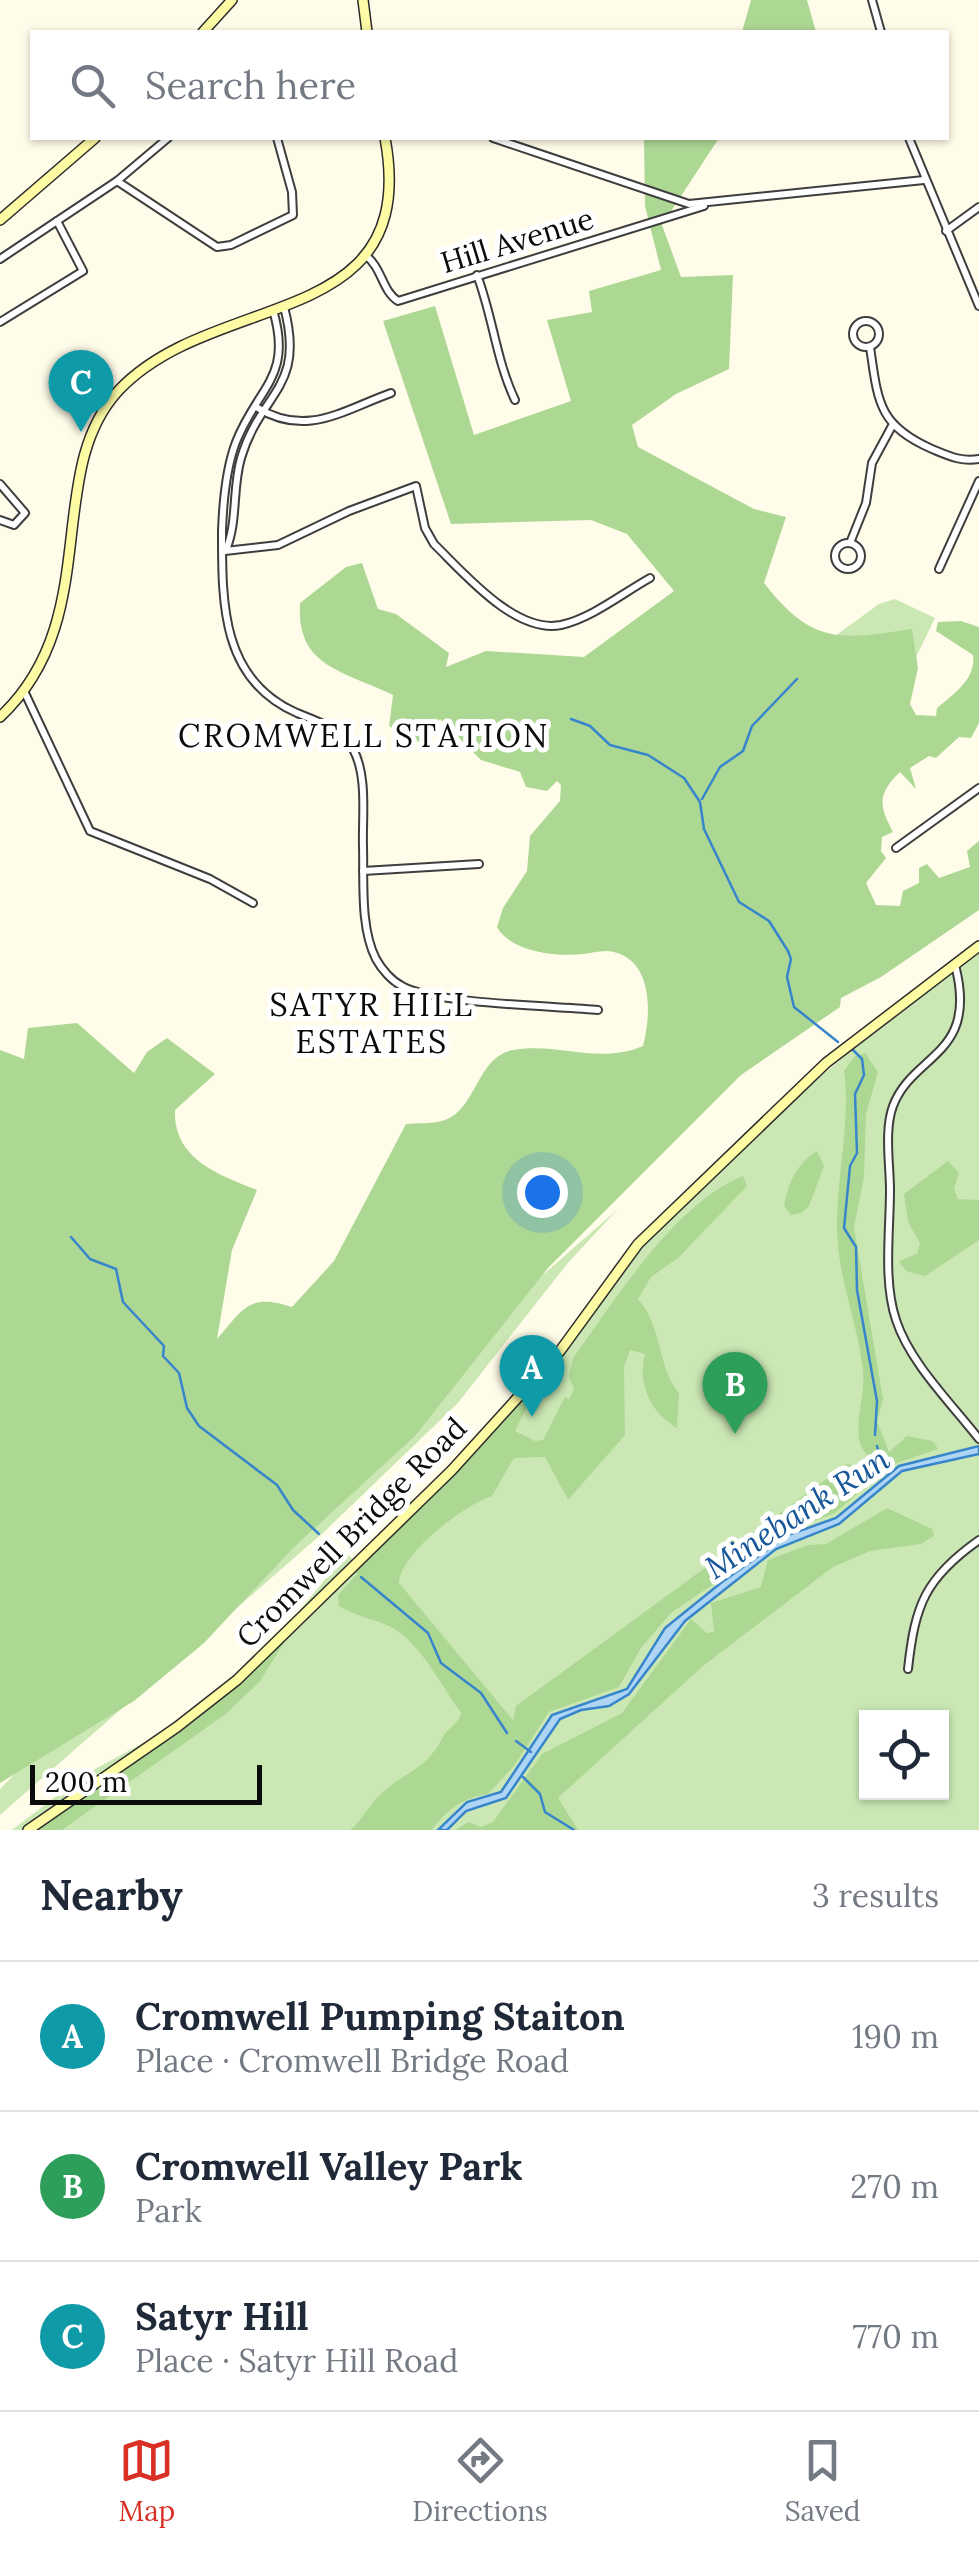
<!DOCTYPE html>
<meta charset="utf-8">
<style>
:root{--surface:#fff;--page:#f2f2f3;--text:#1f2937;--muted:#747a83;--line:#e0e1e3;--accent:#d93025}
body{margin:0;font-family:Lora,serif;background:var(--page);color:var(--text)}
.controls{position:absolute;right:30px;bottom:30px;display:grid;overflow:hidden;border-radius:0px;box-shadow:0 2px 8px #0004}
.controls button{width:90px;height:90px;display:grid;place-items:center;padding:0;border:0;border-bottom:2px solid var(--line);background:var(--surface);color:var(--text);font:50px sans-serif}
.scale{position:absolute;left:30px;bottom:25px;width:232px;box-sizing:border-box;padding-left:10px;border:5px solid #0b0b0b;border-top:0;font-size:28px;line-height:35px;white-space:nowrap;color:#0b0b0b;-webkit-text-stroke:8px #fff;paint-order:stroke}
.you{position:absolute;left:542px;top:1192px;width:35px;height:35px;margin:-25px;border:8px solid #fff;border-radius:50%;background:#1a73e8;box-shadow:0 0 0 15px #1a73e833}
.badge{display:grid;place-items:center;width:65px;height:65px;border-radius:50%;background:var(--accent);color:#fff;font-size:32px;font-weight:700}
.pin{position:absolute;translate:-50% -82px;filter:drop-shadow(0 2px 5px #0008)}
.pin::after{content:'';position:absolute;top:52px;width:35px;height:30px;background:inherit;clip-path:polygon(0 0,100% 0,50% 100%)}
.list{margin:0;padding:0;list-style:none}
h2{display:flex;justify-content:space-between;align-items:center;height:130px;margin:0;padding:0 40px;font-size:42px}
h2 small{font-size:32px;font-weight:400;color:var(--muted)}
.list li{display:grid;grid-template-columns:65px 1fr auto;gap:30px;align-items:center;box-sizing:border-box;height:150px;padding:0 40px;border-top:2px solid var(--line)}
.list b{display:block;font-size:38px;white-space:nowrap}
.list p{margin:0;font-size:32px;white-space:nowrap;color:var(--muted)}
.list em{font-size:32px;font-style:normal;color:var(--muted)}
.icon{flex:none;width:55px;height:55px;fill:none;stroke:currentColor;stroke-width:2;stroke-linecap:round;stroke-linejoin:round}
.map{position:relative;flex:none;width:979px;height:1830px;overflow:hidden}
.search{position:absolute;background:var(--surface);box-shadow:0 2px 8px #0004;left:30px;right:30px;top:30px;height:110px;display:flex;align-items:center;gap:25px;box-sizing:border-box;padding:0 35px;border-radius:0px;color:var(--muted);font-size:38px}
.sheet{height:580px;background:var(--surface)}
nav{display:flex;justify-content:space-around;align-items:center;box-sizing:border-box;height:140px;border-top:2px solid var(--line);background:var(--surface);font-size:28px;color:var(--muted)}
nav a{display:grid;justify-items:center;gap:5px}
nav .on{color:var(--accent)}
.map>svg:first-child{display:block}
.green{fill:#cbe8b4;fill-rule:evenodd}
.forest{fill:#add894}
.water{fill:#afd5f5;stroke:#3785cb;stroke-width:2.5}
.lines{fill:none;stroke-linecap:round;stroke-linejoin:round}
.stream{stroke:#3785cb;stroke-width:2.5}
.street-casing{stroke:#3e3e3e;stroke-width:10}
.secondary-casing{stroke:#2d2d2d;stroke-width:12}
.street{stroke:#fff;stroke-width:6}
.secondary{stroke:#fefba5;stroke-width:9}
.labels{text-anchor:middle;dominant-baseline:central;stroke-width:10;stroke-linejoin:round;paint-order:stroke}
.street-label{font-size:30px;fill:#0b0b0b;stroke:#fff}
.neighbourhood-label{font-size:32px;letter-spacing:2.5px;fill:#0b0b0b;stroke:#fff}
.water-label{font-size:32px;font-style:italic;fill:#17579a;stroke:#fff}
</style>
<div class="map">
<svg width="979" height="1830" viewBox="0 0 979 1830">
<rect width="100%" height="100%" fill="#fffce9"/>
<g class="green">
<polygon points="895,599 935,618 903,684 813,652 879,604"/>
<path d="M979 952V1830H12L84 1775 165 1731 256 1663 347 1553 357 1565C426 1501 494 1436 555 1364 585 1330 605 1287 636 1253 738 1140 856 1043 979 952ZM866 1718H942V1792H866Z"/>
<polygon points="617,1210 567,1264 457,1404 326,1530 0,1815 0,1789 283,1502"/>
</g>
<g class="forest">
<polygon points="751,0 807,0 816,32 742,32"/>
<path d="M644 138H719L662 225 681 277 733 275 729 369 676 394 632 425 638 447 754 509 786 517 764 583C812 645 840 640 912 629L918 668 910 704 916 715 936 716 937 708C953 694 976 680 973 655L936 631 938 622 961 621 979 627V723L971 738 959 737 936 758 929 756 910 768 916 789 900 772C877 794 879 806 893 832L882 837 881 851 886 858 866 883 876 905 900 906 903 891 919 883V868L927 864 939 878 970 867 967 851 979 841V910L881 977 841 998 840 1007 741 1075 548 1268 415 1436 294 1547 204 1643 134 1701 0 1783V1050L24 1059 28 1028 77 1023 134 1073 147 1052 167 1038 215 1074 175 1110C173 1159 219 1175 257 1190L232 1250 217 1339C244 1308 249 1293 292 1307L334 1261 406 1124C418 1123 434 1124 445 1120 477 1108 477 1056 513 1050 557 1042 599 1065 643 1046 651 1016 654 962 614 952 603 949 593 953 583 954 556 957 511 952 497 927L503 908 527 871 530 836 560 801 561 785 557 781 547 791 526 787 520 772 481 760 440 719 421 743 389 726 393 695C342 670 296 667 300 603L346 567 362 563 378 609 396 614 449 653 446 667 486 651 584 657 674 591 627 534 591 520 451 524 383 321 435 306 474 435 571 401 547 320 592 312 589 291 661 270 645 206Z"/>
<path d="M865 1053 878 1072 866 1114 864 1177 854 1227 883 1399 877 1421 889 1452 907 1436 933 1441 938 1449 882 1468C873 1463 861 1451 859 1439 856 1418 865 1394 863 1371 858 1323 838 1279 837 1230 836 1176 851 1125 844 1071L854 1057Z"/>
<path d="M817 1151 824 1166 809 1206 801 1213 791 1215 784 1206C789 1181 796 1165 817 1151Z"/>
<polygon points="948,1161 959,1173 954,1189 958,1199 979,1200 979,1240 925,1276 906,1271 899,1261 917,1254 920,1243 908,1222 904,1194"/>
<path d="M743 1176 747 1186 678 1258 651 1277 638 1299C663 1327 657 1367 679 1393L677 1428C651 1413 637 1384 645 1354L630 1350 624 1367 625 1435 568 1500 545 1457 514 1458 492 1496C466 1504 400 1553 399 1583L513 1720 516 1706 847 1464 867 1468 871 1482 835 1513 794 1529 671 1613 641 1648 619 1687 549 1712 514 1766 488 1794C464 1797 445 1811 432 1830H350C363 1820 369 1804 381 1794 406 1770 424 1773 443 1737 448 1727 458 1725 461 1713 443 1688 427 1656 403 1635 384 1619 359 1619 339 1606L338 1595 357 1574 354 1571 443 1487 527 1396 533 1395 515 1431 535 1441 543 1440 565 1397 569 1399 574 1389 569 1376 573 1358C616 1299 674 1204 743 1176Z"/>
<polygon points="887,1508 932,1529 934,1536 921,1544 870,1551 833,1567 703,1666 558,1798 578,1830 455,1830 469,1822 481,1827 493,1822 542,1754 622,1713 691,1619 707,1633 714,1632 711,1603 761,1587 768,1560 808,1545 826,1544"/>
<polygon points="289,1635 260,1681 227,1713 62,1830 38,1830 202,1715"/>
</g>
<polygon class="water" points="979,1446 979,1454 902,1471 839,1524 776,1549 685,1621 629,1694 609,1706 581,1710 560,1719 506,1798 466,1811 447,1830 438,1830 467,1802 501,1792 552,1715 627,1689 665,1628 722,1582 788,1535 836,1518 899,1466"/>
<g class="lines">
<g class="stream">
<polyline points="571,719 590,726 610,745 648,755 684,778 700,802 704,829 739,902 769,921 788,951 791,959 787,977 794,1007 838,1042"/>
<polyline points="702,799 720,767 743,751 752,726 797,679"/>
<polyline points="853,1050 862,1059 864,1075 855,1094 857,1153 850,1166 844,1228 856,1247 857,1290 877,1401 875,1435"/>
<polyline points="71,1237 90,1259 116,1269 123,1302 164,1346 163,1356 179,1373 187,1408 199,1426 277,1485 293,1510 319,1534"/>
<polyline points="877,1446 885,1473"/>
<polyline points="361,1577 428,1633 441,1663 481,1693 507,1733"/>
<polyline points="516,1741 531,1752"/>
<polyline points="523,1777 540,1794 545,1812 574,1830"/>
</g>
<g class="street-casing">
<g id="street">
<polyline points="872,0 881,32"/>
<polyline points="493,138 689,204 924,180"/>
<polyline points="909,138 979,306"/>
<polyline points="117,181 217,247 231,245 293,215 292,192 277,138"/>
<polyline points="946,231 979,207"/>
<path d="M365 255C382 267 382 291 398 301L704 206"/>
<polyline points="0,259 117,181 168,138"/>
<path d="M477 275C493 317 496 360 515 400"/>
<path d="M273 310C293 378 258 386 236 442 226 468 223 503 222 531 222 603 221 680 297 713 317 721 342 729 353 749 368 776 362 818 363 847 364 881 360 928 376 959 382 970 392 981 402 986 434 1004 556 1006 598 1010"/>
<circle cx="866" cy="334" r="13"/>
<polyline points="0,322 83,271 57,221"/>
<path d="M870 347C878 402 878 425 932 449 949 456 961 462 979 459"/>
<path d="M256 407C306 438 341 411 391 393"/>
<polyline points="0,484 25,513 14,525 0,520"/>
<polyline points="850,543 866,503 872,463 892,426"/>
<circle cx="848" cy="556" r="13"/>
<path d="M226 550C238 521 232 489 241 458 261 391 306 389 284 307"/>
<path d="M225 551 278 545 349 511 416 486 425 528 434 544C464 573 515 634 561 625 592 618 623 593 650 578"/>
<polyline points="939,569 979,481"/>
<polyline points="24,691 90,831 210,879 253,903"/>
<polyline points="896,848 979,788"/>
<polyline points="363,871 479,864"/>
<path d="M955 965C979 1056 913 1053 893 1106 884 1130 890 1165 890 1190 890 1231 883 1281 896 1320 910 1363 951 1403 979 1439"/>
<path d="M908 1669C915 1605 925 1578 979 1540"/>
</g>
</g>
<g class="secondary-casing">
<g id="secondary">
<polyline points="363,0 367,32"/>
<polyline points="203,32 232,0"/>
<polyline points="0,220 95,138"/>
<path d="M0 717C105 619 42 472 119 390 216 288 421 333 385 138"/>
<polyline points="28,1830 177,1727 237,1680 452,1470 560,1351 638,1244 826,1063 979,946"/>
</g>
</g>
<use href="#street" class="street"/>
<use href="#secondary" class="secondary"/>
</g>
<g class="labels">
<g class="street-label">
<text transform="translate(517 240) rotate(-17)">Hill Avenue</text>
<text transform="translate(351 1532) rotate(-45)">Cromwell Bridge Road</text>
</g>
<g class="neighbourhood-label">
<text x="364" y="735">CROMWELL STATION</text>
<text x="372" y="1004">SATYR HILL<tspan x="372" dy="37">ESTATES</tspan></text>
</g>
<g class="water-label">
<text transform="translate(797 1513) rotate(-33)">Minebank Run</text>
</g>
</g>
</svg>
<div class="controls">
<button><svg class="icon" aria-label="locate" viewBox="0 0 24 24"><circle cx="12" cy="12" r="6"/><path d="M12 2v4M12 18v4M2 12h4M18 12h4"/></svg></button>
</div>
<div class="scale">200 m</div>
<div class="you"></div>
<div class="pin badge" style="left:532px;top:1417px;background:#0f9aa8">A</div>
<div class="pin badge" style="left:735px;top:1434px;background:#2e9e5b">B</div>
<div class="pin badge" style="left:81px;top:432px;background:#0f9aa8">C</div>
<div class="search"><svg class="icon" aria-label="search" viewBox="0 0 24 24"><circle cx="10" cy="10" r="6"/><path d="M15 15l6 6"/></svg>Search here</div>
</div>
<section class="sheet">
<h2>Nearby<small>3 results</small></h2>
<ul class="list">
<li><span class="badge" style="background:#0f9aa8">A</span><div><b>Cromwell Pumping Staiton</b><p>Place · Cromwell Bridge Road</p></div><em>190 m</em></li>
<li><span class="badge" style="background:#2e9e5b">B</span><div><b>Cromwell Valley Park</b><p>Park</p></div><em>270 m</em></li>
<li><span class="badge" style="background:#0f9aa8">C</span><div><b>Satyr Hill</b><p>Place · Satyr Hill Road</p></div><em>770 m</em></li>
</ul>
</section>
<nav>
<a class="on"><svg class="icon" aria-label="map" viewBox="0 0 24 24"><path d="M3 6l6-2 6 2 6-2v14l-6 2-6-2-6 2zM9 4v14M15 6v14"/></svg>Map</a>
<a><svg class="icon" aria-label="directions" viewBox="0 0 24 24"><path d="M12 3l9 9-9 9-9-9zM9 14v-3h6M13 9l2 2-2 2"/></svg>Directions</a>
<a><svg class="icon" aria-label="saved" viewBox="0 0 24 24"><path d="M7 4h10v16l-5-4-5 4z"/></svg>Saved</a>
</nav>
